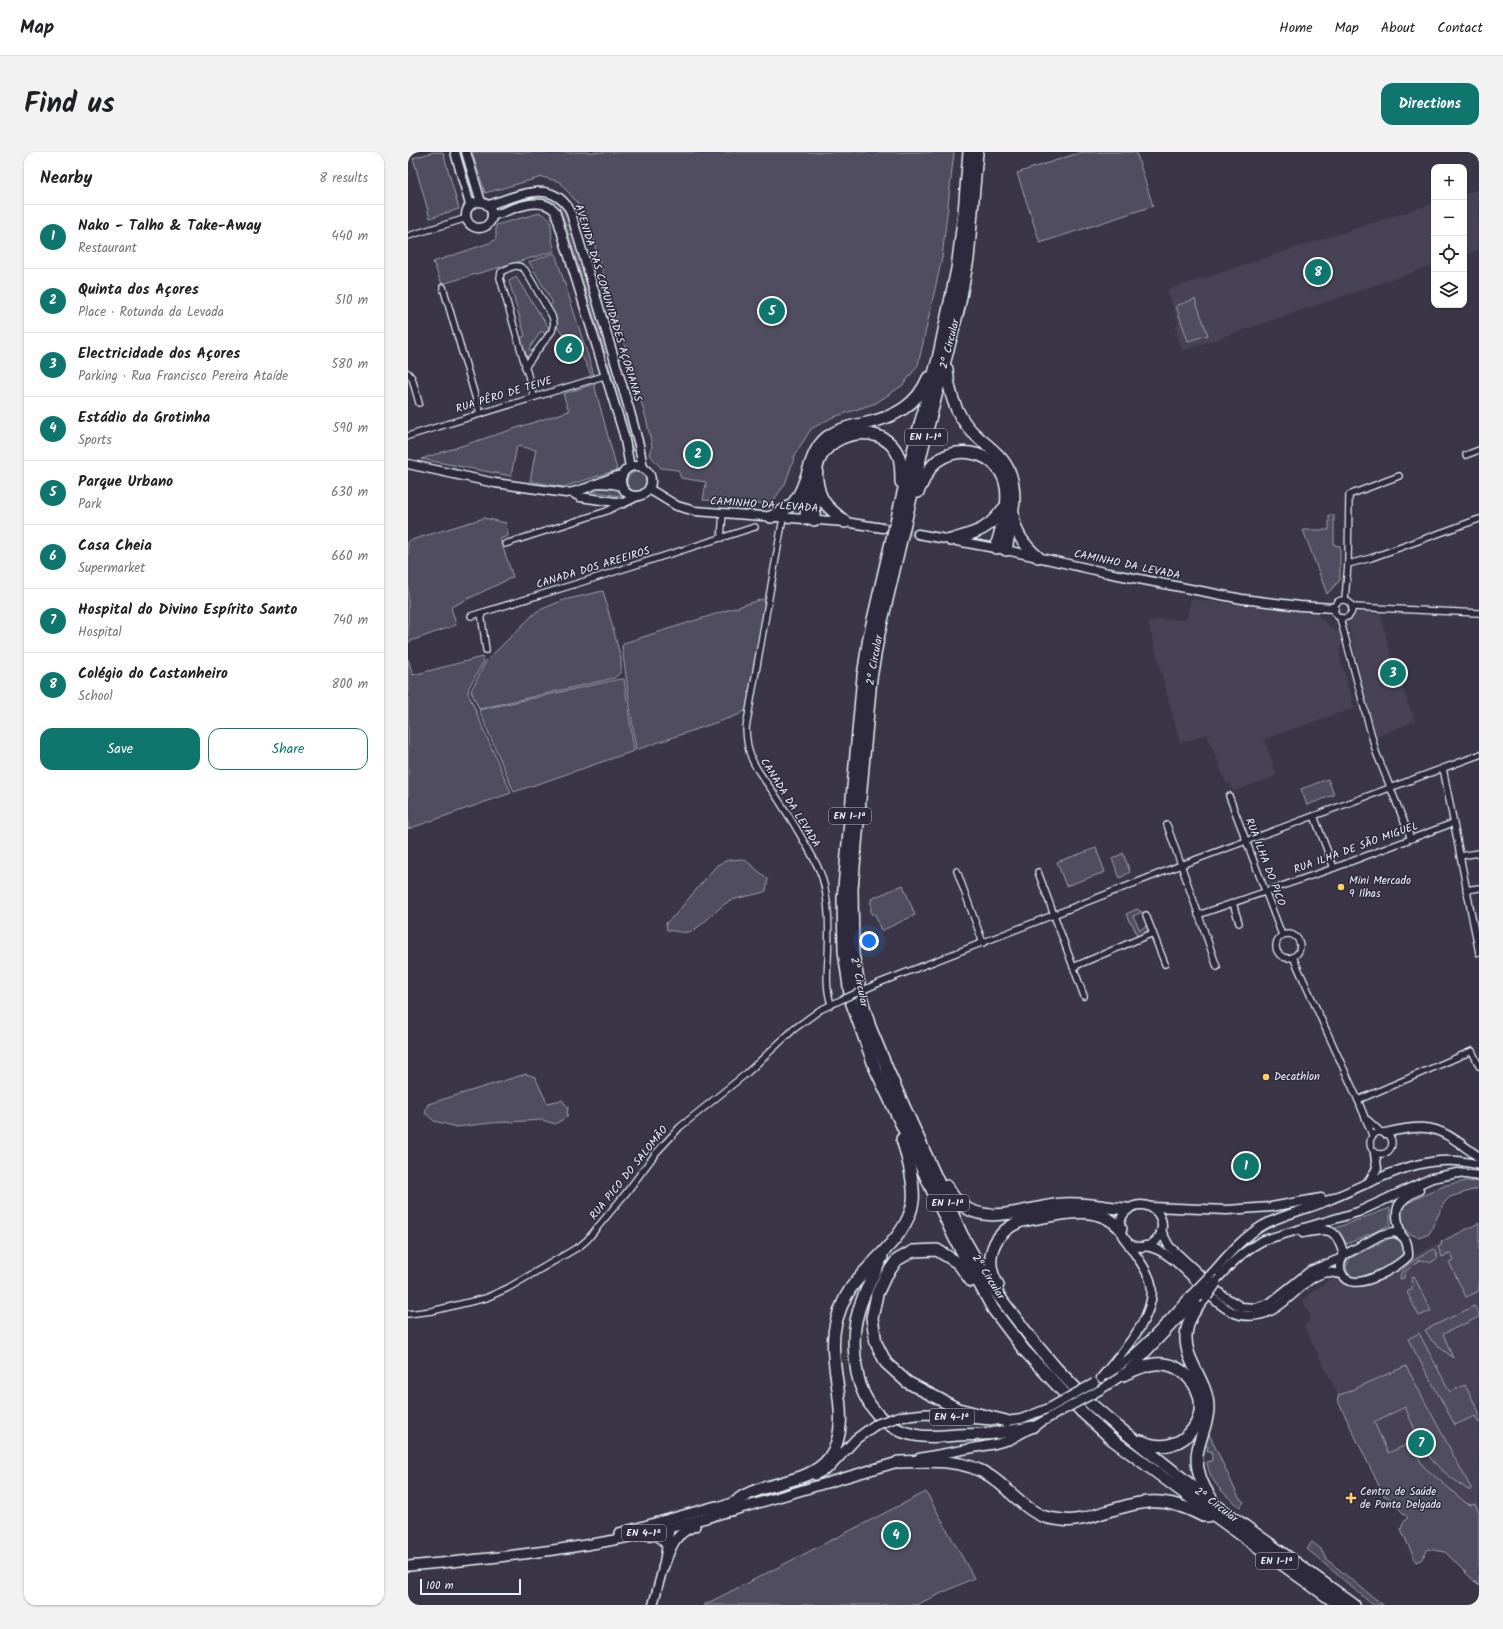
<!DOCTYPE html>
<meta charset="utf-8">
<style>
:root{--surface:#fff;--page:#f2f2f2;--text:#202124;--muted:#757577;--line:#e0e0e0;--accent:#0f766e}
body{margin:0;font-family:Kalam,sans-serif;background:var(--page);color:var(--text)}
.controls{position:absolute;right:12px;top:12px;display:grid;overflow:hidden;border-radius:8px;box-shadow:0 1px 3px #0004}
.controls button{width:36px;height:36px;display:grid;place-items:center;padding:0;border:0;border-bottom:1px solid var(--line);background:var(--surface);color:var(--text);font:20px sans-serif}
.scale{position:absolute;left:12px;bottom:10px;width:101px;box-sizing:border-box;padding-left:4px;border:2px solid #e8f1f8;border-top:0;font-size:11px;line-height:14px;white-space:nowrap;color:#e8f1f8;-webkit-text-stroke:3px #2f2a3d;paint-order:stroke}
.you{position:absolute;left:461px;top:789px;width:14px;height:14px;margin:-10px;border:3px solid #fff;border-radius:50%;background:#1a73e8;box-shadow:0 0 0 6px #1a73e833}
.badge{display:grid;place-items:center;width:26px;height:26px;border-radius:50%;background:var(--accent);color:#fff;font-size:13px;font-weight:700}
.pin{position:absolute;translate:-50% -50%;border:2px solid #fff;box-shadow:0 1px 4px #0006}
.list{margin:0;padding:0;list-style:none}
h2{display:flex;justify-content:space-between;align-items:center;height:52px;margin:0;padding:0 16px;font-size:17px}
h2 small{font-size:13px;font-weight:400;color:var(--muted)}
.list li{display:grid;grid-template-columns:26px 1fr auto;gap:12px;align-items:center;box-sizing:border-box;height:64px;padding:0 16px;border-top:1px solid var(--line)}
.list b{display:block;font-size:15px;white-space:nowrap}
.list p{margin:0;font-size:13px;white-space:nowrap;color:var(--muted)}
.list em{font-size:13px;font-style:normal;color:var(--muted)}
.actions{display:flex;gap:8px;padding:12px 16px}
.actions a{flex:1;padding:9px 0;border:1px solid var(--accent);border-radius:12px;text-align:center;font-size:14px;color:var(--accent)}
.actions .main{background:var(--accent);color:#fff}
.icon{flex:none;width:22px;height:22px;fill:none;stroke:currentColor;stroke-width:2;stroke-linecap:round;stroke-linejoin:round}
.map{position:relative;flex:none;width:1071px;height:1453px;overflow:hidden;border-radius:12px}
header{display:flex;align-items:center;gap:24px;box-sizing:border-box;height:56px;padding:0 20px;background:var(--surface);border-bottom:1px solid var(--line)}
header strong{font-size:19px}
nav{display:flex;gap:22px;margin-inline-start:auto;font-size:14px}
.intro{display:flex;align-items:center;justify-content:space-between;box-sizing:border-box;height:96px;padding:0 24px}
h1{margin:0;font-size:28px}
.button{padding:10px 18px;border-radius:12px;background:var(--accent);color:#fff;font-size:14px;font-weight:700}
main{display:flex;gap:24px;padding:0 24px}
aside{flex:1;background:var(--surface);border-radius:12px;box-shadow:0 1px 3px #0004}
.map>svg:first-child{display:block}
.built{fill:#464354}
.green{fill:#504e5f;stroke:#9ca0ac}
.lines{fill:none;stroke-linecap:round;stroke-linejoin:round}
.secondary-tunnel{stroke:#545262;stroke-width:8;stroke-dasharray:8 4;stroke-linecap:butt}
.street-casing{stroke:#e8f1f8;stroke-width:8}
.secondary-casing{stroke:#e8f1f8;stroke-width:11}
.primary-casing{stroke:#e8f1f8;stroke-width:12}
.highway-casing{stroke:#e8f1f8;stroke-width:14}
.street{stroke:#2f2a3d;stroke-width:5.5}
.secondary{stroke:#2f2a3d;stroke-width:8}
.primary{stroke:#2f2a3d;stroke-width:9}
.highway{stroke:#2f2a3d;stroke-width:11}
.street-bridge-casing{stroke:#e8f1f8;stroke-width:8;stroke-linecap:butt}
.secondary-bridge-casing{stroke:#e8f1f8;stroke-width:11;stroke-linecap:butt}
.primary-bridge-casing{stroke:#e8f1f8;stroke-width:12;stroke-linecap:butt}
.highway-bridge-casing{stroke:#e8f1f8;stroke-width:14;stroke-linecap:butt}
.street-bridge{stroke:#2f2a3d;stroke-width:5.5}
.secondary-bridge{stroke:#2f2a3d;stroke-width:8}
.primary-bridge{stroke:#2f2a3d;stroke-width:9}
.highway-bridge{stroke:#2f2a3d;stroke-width:11}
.poi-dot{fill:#ffd166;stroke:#2f2a3d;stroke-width:1.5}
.labels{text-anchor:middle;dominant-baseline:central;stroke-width:3;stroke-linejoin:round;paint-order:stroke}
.shield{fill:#2f2a3d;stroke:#b0b5c0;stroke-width:1}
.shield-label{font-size:10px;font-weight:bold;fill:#e8f1f8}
.street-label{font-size:11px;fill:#e8f1f8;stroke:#2f2a3d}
.poi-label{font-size:11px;fill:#e8f1f8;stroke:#2f2a3d;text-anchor:start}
</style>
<header>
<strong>Map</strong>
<nav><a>Home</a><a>Map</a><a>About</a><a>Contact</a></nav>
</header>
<div class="intro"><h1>Find us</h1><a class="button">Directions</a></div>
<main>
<aside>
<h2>Nearby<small>8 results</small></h2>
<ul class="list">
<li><span class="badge">1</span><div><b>Nako - Talho &amp; Take-Away</b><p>Restaurant</p></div><em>440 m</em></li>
<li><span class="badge">2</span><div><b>Quinta dos Açores</b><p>Place · Rotunda da Levada</p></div><em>510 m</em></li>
<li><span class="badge">3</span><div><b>Electricidade dos Açores</b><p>Parking · Rua Francisco Pereira Ataíde</p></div><em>580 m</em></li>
<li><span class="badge">4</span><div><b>Estádio da Grotinha</b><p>Sports</p></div><em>590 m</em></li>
<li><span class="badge">5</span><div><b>Parque Urbano</b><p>Park</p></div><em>630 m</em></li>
<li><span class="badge">6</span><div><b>Casa Cheia</b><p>Supermarket</p></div><em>660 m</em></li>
<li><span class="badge">7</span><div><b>Hospital do Divino Espírito Santo</b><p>Hospital</p></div><em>740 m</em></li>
<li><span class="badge">8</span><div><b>Colégio do Castanheiro</b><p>School</p></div><em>800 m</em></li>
</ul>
<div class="actions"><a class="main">Save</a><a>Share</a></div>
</aside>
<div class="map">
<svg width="1071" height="1453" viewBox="0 0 1071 1453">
<rect width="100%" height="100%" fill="#3a3648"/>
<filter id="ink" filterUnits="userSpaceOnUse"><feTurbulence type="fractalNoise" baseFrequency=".025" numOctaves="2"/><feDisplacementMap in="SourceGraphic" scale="8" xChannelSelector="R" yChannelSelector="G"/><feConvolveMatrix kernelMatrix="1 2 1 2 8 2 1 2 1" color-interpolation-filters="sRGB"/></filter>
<g filter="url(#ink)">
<g class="built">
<polygon points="1071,37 1071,98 1056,103 1056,42"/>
<polygon points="1026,51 1026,113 774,199 767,174 771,172 759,138"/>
<polygon points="783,447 909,462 922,475 934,481 932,503 946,556 856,587 869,624 825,639 823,633 818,631 799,582 772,591 740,470 752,467 778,468"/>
<polygon points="952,459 972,460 984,509 1007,569 968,585 940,474 940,471 945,463"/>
<polygon points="1071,1071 1071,1430 977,1337 896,1174 903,1166 895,1149 902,1141 928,1124 931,1128 940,1133 954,1134 993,1116 1005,1104"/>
</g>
<g class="green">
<polygon points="26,0 35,0 51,57 22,66 5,6"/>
<polygon points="64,0 546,0 534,106 510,213 495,233 468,251 423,266 403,277 388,301 377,332 363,352 295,348 298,330 273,326 270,318 253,316 241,302 244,294 238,266 181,74 175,73 170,52 152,30 134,25 77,41"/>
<polygon points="674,0 728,0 745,54 632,91 609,21"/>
<path d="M133 43 147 46 158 56 202 199 197 201 156 68C155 65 153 60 151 57 137 39 113 51 97 57L96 54Z"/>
<path d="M132 61C146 68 142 72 144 86 144 90 146 95 147 99L34 132 25 110 84 90 88 86V73Z"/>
<path d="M147 101 186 223H183C176 205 165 189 150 177L148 166 141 154 145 151 121 110Z"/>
<polygon points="108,125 141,176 137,182 133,179 121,197 125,200 119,207 112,186 117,184 101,129"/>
<polygon points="787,147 800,183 780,189 768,154"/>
<polygon points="204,209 229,298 225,299 200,211"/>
<polygon points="186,232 209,318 155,335 122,329 128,298 109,294 103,324 13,307 161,259 155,242"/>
<circle cx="229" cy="330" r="10"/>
<polygon points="196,334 206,334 212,338 214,345 212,347 209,348 212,344 182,339 179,344 173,343 178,339"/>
<polygon points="921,363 926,363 926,393 932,394 932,428 919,442 895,378 921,378"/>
<polygon points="76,366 98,371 100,384 92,387 105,425 43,455 48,473 0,490 0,389"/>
<polygon points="195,439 213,507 213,520 206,526 71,557 63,539 78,509 129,459 156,448"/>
<polygon points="358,446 338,558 330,563 228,598 214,495 216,491"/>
<polygon points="74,505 76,509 61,535 60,541 103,641 0,677 0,507 5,523"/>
<polygon points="212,527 216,527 226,599 106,640 71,558"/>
<polygon points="920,627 926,643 899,653 893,637"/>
<polygon points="688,696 697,720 658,734 649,710"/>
<polygon points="715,701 722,720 712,726 704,707"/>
<path d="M336 707 360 727 358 739C346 744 332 744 320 750 309 756 292 777 281 780 275 781 266 779 259 778L258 771 267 763 309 713 320 708Z"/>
<polygon points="495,733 507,763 473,779 467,762 463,762 463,747"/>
<polygon points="729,757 734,760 725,764 732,778 738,774 740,778 738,782 731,785 727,784 729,783 724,771 722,771 718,762"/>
<polygon points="118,922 127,925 139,951 154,948 160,955 159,965 147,972 134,968 83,971 49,975 26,969 17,961 20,952"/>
<polygon points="1058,1029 1071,1030 1071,1036 1042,1045 1036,1051 1021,1082 1011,1086 999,1080 991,1067 995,1053 1038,1033"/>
<polygon points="982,1056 982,1073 939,1092 930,1080 925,1077"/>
<polygon points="1071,1071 1071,1139 1058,1145 1041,1110 1046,1108 1043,1101 1034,1105 1030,1095 1034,1093 1033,1090"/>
<path d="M986 1086 992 1089 996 1095 994 1104C986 1112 955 1128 945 1125L940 1121 938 1115 942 1106 980 1087Z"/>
<path d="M1026 1097 1030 1106 1022 1111 1019 1109 1011 1108 997 1120 996 1126 992 1127C992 1112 1015 1104 1026 1097Z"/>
<polygon points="1006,1124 1023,1159 1011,1164 999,1140 1004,1137 1003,1127"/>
<polygon points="1066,1154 1071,1162 1071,1165 1035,1182 1045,1206 1024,1189 1017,1178"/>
<polygon points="1011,1181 1042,1240 1057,1233 1071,1260 1071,1271 1067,1264 1047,1273 1000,1187"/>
<path d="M998 1214 1064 1338H1060C1048 1329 1034 1320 1024 1308 1012 1294 1005 1272 997 1255L966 1270 980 1301 1003 1291 1015 1314 1058 1351 1063 1353 1067 1352 1071 1361V1434L1037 1400 1020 1397 1013 1408 1008 1410 993 1377 996 1369 1000 1366 978 1344H976L929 1247 931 1246 930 1244Z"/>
<path d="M801 1282 831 1346 836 1350 832 1355C816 1342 802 1331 799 1310L804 1309V1299H799L800 1295 797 1294Z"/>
<polygon points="518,1340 566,1426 508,1453 296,1453"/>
<polygon points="904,1390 913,1397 918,1407 975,1453 965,1453 899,1397"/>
</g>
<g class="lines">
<polyline class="secondary-tunnel" points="475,376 510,382"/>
<g class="street-casing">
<g id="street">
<polyline points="0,84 59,66"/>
<polyline points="35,135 72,261"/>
<path d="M117 215 144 179 146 171 144 164 117 118C109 110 101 116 93 120L92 126 126 244"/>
<polyline points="0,221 4,226 11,251"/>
<polyline points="0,284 199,223"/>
<polyline points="1058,303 1071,298"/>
<path d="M375 366 338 576C339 610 350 618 368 644 380 662 391 680 401 698 406 707 411 716 414 725 422 751 421 781 420 807 419 822 418 837 423 852"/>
<polyline points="313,386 315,361"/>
<polyline points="97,392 199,359 215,351"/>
<polyline points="940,412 941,343 991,324"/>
<polyline points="937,447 940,412 963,406 1071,367"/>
<circle cx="935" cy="457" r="9"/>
<polyline points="945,455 1071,461"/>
<polyline points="73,461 78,498"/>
<polyline points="63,464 171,431 347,375"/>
<polyline points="932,466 968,600 1003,687"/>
<polyline points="1035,616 1071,801"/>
<polyline points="821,644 874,783"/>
<polyline points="906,664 926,716"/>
<polyline points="759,673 809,815"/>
<polyline points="1052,704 1071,701"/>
<polyline points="549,719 575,791"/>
<polyline points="630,720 676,844"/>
<polyline points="1058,738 1071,736"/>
<polyline points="825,751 831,771"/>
<polyline points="738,763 757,812"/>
<polyline points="790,763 926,716 1045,671"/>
<circle cx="880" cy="794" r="12"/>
<polyline points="885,805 950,948 964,983"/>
<polyline points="665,815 745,781"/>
<polyline points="471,831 773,713 1071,603"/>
<polyline points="950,948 1064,899 1071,914"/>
<polyline points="960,968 973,980"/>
<circle cx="973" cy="991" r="11"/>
<polyline points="0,1162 24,1159 78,1146 100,1136 172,1094 179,1088 218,1041 248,1001 272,975 339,921 386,877 412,858 435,847"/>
</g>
</g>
<g class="secondary-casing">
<g id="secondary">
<polyline points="47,0 62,53"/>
<polyline points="58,0 73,50"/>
<circle cx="71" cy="63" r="13"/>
<path d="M80 53C108 45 142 25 162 58L222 260 231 293 235 316"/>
<path d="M84 64C103 58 132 42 147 59L216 283 222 315"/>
<path d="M0 312 87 331 158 341C177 340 195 327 214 323"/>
<circle cx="228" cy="329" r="15"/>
<polyline points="192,331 205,332 214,334"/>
<polyline points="241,337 269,354 287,359 437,370 475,376"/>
<polyline points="165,341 172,345 215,351 230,344"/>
<polyline points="510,382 598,398 700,421 834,447 892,454 926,456"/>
<path d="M977 981C990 978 1004 975 1017 976 1037 977 1055 994 1071 1005"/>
<polyline points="961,1030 969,1016 967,1002"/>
<circle cx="733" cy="1074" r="21"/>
<polyline points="743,1055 819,1058 863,1055 913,1046"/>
<polyline points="753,1079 761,1094 815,1144 833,1155 848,1156 862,1151 902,1119 934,1106"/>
<path d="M986 1080C999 1084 1000 1092 1000 1104 989 1116 943 1144 933 1121 931 1114 932 1108 936 1103L973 1083Z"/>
<path d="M895 1081C922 1075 928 1076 936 1103"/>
<path d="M993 1082C985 1058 987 1049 1011 1038"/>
<path d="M737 1094C773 1098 801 1157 833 1163 875 1170 887 1127 919 1120 923 1120 929 1122 934 1122"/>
<path d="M805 1120C820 1103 834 1086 854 1074 874 1062 899 1058 921 1048 970 1028 1017 997 1071 1013"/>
<path d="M806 1130C823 1112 834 1099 856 1088L950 1060 1024 1026 1050 1021 1071 1024"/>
<path d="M698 1223C731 1203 758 1171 784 1142"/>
<path d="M693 1226C712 1202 753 1161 742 1128 737 1113 725 1101 718 1088"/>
<polyline points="692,1238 715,1223 734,1205 789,1147"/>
<polyline points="598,1269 613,1267 641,1256"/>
<polyline points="511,1306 587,1292 602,1288 646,1263"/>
<polyline points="245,1453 255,1416 262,1375"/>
</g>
</g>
<g class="primary-casing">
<g id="primary">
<polyline points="490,1265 518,1262 583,1268"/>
<polyline points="407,1323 422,1315 448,1287 467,1273"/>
<polyline points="303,1359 338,1345"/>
<polyline points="323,1359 490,1310"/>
<polyline points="211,1381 308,1354"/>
<polyline points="239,1383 251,1384 258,1392"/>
<path d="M0 1414C63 1408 127 1402 190 1391 237 1383 283 1371 328 1357"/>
<path d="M255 1416C263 1396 265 1382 287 1374"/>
</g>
</g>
<g class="highway-casing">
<g id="highway">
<polyline points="561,0 556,61 549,117 530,207 509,283 480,403 461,485 455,524 435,747 436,799 443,849 467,916 547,1087 585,1157 616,1198 673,1259 705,1288 807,1364 931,1453"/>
<polyline points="569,0 560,107 551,155 517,286 470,486 463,526 444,737 445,802 454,848 462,875 481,921 554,1083 575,1120 593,1147 626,1190 648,1216 683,1252 710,1275 809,1354 946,1453"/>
<path d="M539 217C541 244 549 268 571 286 581 295 594 304 600 317 605 326 606 338 606 349 606 353 604 357 605 361 606 380 616 393 630 405"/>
<path d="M510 340C515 330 520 316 529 309 553 292 588 301 597 330 603 351 593 375 588 396"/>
<path d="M363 365C371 360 381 357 386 350 402 331 399 301 419 285 432 276 444 274 459 271 487 265 509 253 520 226"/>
<polyline points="398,367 400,329"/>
<polyline points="406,368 407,335"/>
<path d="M437 370C431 364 423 359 417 351 412 344 410 337 409 328 402 283 474 262 491 305 493 313 493 322 493 330"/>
<path d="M543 388C568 380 579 379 595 357"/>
<polyline points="598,398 604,367"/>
<path d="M539 1034C563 1083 615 1055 655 1052 676 1050 698 1056 719 1057"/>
<path d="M474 1105C466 1123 455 1141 450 1161 444 1181 446 1201 449 1221 455 1251 476 1278 507 1283 520 1286 536 1284 549 1283 575 1283 599 1281 624 1275"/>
<polyline points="563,1129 550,1111 529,1098 505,1099 489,1108 477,1125 469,1142 464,1166 468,1191 478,1211 499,1230 550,1257 598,1269"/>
<path d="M590 1133C575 1108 584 1082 611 1070 619 1067 627 1067 635 1065 662 1060 692 1054 713 1077"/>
<path d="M798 1144C788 1156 779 1167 778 1184 777 1211 800 1229 800 1256 800 1273 789 1290 789 1306 789 1320 795 1335 803 1346"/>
<path d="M715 1223C724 1219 736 1213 747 1212 760 1211 771 1215 780 1225 812 1257 777 1310 733 1289"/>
<path d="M490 1310C520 1309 555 1306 582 1324 599 1335 618 1359 637 1365 643 1367 649 1367 655 1368 668 1370 682 1365 694 1361 735 1348 756 1343 795 1364H800"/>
<path d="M331 1347C357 1329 402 1332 421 1306 449 1267 415 1212 429 1167 433 1153 440 1138 450 1127 469 1104 501 1081 505 1049 507 1034 499 1002 494 987"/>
</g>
</g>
<use href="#street" class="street"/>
<use href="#secondary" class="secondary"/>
<use href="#primary" class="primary"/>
<use href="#highway" class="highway"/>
<g class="street-bridge-casing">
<polyline id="street-bridge" points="435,847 471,831"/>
</g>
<g class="secondary-bridge-casing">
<g id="secondary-bridge">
<polyline points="784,1142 805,1120"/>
<polyline points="789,1147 800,1136"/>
<polyline points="641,1256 686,1231"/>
<polyline points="646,1263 692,1238"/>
</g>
</g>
<g class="primary-bridge-casing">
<polyline id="primary-bridge" points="467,1273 490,1265"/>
</g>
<g class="highway-bridge-casing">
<polyline id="highway-bridge" points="798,1144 807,1131"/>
</g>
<use href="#street-bridge" class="street-bridge"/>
<use href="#secondary-bridge" class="secondary-bridge"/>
<use href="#primary-bridge" class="primary-bridge"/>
<use href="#highway-bridge" class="highway-bridge"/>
</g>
</g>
<g class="poi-dot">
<circle cx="933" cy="735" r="4"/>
<circle cx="858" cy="925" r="4"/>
<path d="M941 1340h4v4h4v4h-4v4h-4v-4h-4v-4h4z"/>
</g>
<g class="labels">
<g class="shield">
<rect x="497" y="277" width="42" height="16" rx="3"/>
<rect x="421" y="656" width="42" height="16" rx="3"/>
<rect x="519" y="1043" width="42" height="16" rx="3"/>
<rect x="522" y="1257" width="44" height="16" rx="3"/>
<rect x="214" y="1373" width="44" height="16" rx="3"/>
<rect x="848" y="1401" width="42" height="16" rx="3"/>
</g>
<g class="shield-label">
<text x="518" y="285">EN 1-1ª</text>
<text x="442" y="664">EN 1-1ª</text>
<text x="540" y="1051">EN 1-1ª</text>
<text x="544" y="1265">EN 4-1ª</text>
<text x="236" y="1381">EN 4-1ª</text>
<text x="869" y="1409">EN 1-1ª</text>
</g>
<g class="street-label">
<text transform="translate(200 151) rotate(73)">AVENIDA DAS COMUNIDADES AÇORIANAS</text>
<text transform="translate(542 192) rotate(-76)">2ª Circular</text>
<text transform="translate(96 243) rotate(-17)">RUA PÊRO DE TEIVE</text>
<text transform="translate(356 353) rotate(4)">CAMINHO DA LEVADA</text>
<text transform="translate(719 413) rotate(12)">CAMINHO DA LEVADA</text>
<text transform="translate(185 416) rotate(-17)">CANADA DOS AREEIROS</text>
<text transform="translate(467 508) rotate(-80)">2ª Circular</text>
<text transform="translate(382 651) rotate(58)">CANADA DA LEVADA</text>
<text transform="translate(948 696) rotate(-20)">RUA ILHA DE SÃO MIGUEL</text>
<text transform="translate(857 710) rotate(69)">RUA ILHA DO PICO</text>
<text transform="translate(451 830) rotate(78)">2ª Circular</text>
<text transform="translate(221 1021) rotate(-51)">RUA PICO DO SALOMÃO</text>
<text transform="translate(580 1125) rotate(58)">2ª Circular</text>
<text transform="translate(808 1353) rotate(37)">2ª Circular</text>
</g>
<g class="poi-label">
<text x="941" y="729">Mini Mercado<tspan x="941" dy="13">9 Ilhas</tspan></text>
<text x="866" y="925">Decathlon</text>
<text x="952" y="1340">Centro de Saúde<tspan x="952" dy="13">de Ponta Delgada</tspan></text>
</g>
</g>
</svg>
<div class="controls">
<button>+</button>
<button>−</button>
<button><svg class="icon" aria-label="locate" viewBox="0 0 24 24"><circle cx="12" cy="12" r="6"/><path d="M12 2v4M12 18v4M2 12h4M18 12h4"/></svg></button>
<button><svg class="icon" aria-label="layers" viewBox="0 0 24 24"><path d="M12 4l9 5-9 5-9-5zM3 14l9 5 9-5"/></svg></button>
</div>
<div class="scale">100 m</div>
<div class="you"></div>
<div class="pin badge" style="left:838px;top:1014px">1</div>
<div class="pin badge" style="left:290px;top:302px">2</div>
<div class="pin badge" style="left:985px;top:521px">3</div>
<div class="pin badge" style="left:488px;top:1383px">4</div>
<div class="pin badge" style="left:364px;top:159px">5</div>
<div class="pin badge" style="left:161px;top:197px">6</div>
<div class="pin badge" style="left:1013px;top:1291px">7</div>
<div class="pin badge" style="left:910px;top:120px">8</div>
</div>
</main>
